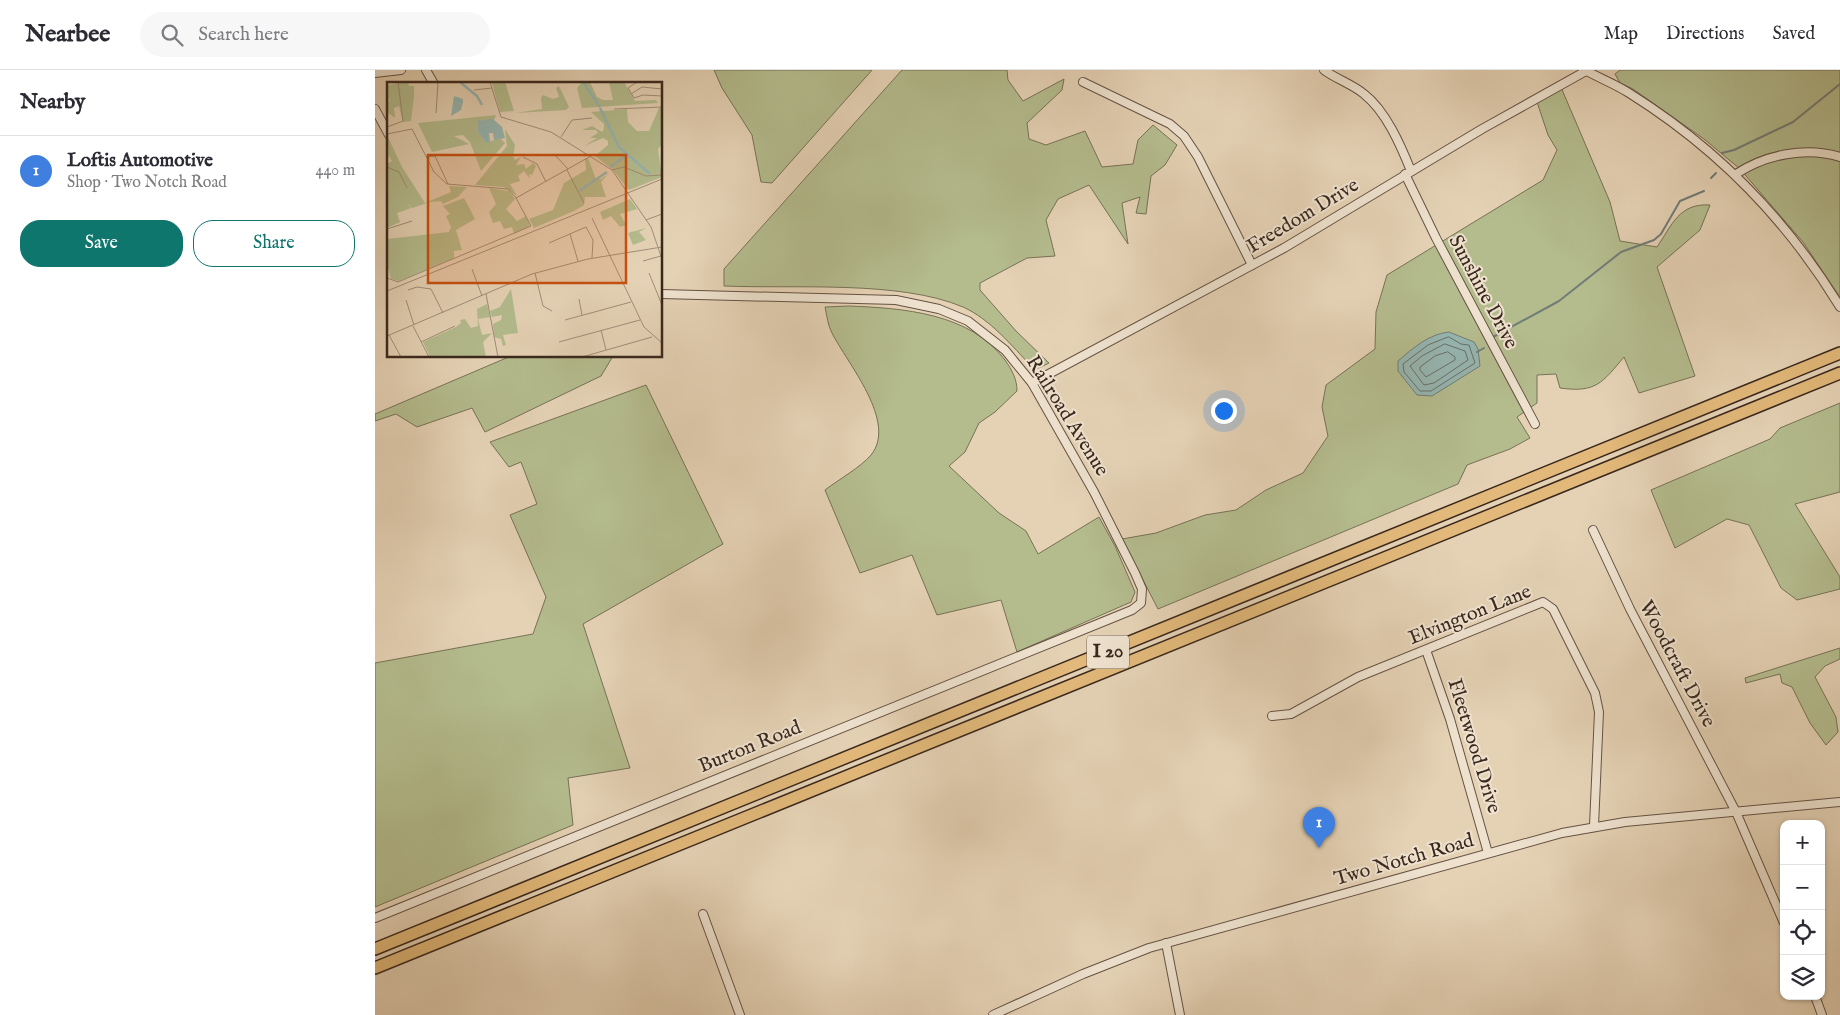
<!DOCTYPE html>
<meta charset="utf-8">
<style>
:root{--surface:#fff;--page:#f7f7f7;--text:#2b2b33;--muted:#7c7c81;--line:#e1e1e2;--accent:#0f766e}
body{margin:0;font-family:"IM FELL English",serif;background:var(--page);color:var(--text)}
.controls{position:absolute;right:15px;bottom:15px;display:grid;overflow:hidden;border-radius:10px;box-shadow:0 1px 4px #0004}
.controls button{width:45px;height:45px;display:grid;place-items:center;padding:0;border:0;border-bottom:1px solid var(--line);background:var(--surface);color:var(--text);font:25px sans-serif}
.you{position:absolute;left:848px;top:340px;width:18px;height:18px;margin:-12px;border:4px solid #fff;border-radius:50%;background:#1a73e8;box-shadow:0 0 0 8px #1a73e833}
.badge{display:grid;place-items:center;width:32px;height:32px;border-radius:50%;background:var(--accent);color:#fff;font-size:16px;font-weight:700}
.pin{position:absolute;translate:-50% -41px;filter:drop-shadow(0 1px 2px #0008)}
.pin::after{content:'';position:absolute;top:26px;width:18px;height:15px;background:inherit;clip-path:polygon(0 0,100% 0,50% 100%)}
.list{margin:0;padding:0;list-style:none}
h2{display:flex;justify-content:space-between;align-items:center;height:65px;margin:0;padding:0 20px;font-size:21px}
h2 small{font-size:16px;font-weight:400;color:var(--muted)}
.list li{display:grid;grid-template-columns:32px 1fr auto;gap:15px;align-items:center;box-sizing:border-box;height:70px;padding:0 20px;border-top:1px solid var(--line)}
.list b{display:block;font-size:19px;white-space:nowrap}
.list p{margin:0;font-size:16px;white-space:nowrap;color:var(--muted)}
.list em{font-size:16px;font-style:normal;color:var(--muted)}
.actions{display:flex;gap:10px;padding:15px 20px}
.actions a{flex:1;padding:11px 0;border:1px solid var(--accent);border-radius:20px;text-align:center;font-size:18px;color:var(--accent)}
.actions .main{background:var(--accent);color:#fff}
.icon{flex:none;width:28px;height:28px;fill:none;stroke:currentColor;stroke-width:2;stroke-linecap:round;stroke-linejoin:round}
.map{position:relative;flex:none;width:1465px;height:945px;overflow:hidden}
header{display:flex;align-items:center;gap:30px;box-sizing:border-box;height:70px;padding:0 25px;background:var(--surface);border-bottom:1px solid var(--line)}
header strong{font-size:24px}
nav{display:flex;gap:28px;margin-inline-start:auto;font-size:18px}
.search{width:350px;height:45px;background:var(--page);display:flex;align-items:center;gap:12px;box-sizing:border-box;padding:0 18px;border-radius:28px;color:var(--muted);font-size:19px}
main{display:flex}
aside{flex:1;background:var(--surface)}
.map>svg:first-child{display:block}
.green{fill:#b4bc8e;stroke:#777256}
.water{fill:#96b6b2;stroke:#717d77}
.lines{fill:none;stroke-linecap:round;stroke-linejoin:round}
.shore{stroke:#686f68;stroke-width:1}
.stream{stroke:#717d77;stroke-width:2}
.minor-casing{stroke:#655244;stroke-width:10}
.highway-casing{stroke:#3a281e;stroke-width:14}
.minor{stroke:#eee2cf;stroke-width:8}
.highway{stroke:#e2b97a;stroke-width:11}
.labels{text-anchor:middle;dominant-baseline:central;stroke-width:4;stroke-linejoin:round;paint-order:stroke}
.shield{fill:#eee2cf;stroke:#706053;stroke-width:1}
.shield-label{font-size:19px;font-weight:bold;fill:#3a281e}
.street-label{font-size:20px;fill:#3a281e;stroke:#eee2cf}
.inset-river{fill:none;stroke:#96b6b2;stroke-width:2.5}
.inset-road{fill:none;stroke:#a18e79;stroke-width:1}
.view{fill:#c54f10;fill-opacity:0.15;stroke:#c54f10;stroke-width:2.5}
.inset-edge{fill:none;stroke:#3a281e;stroke-width:2.5}
</style>
<header>
<strong>Nearbee</strong>
<div class="search"><svg class="icon" aria-label="search" viewBox="0 0 24 24"><circle cx="10" cy="10" r="6"/><path d="M15 15l6 6"/></svg>Search here</div>
<nav><a>Map</a><a>Directions</a><a>Saved</a></nav>
</header>
<main>
<aside>
<h2>Nearby<small></small></h2>
<ul class="list">
<li><span class="badge" style="background:#3f7fe0">1</span><div><b>Loftis Automotive</b><p>Shop · Two Notch Road</p></div><em>440 m</em></li>
</ul>
<div class="actions"><a class="main">Save</a><a>Share</a></div>
</aside>
<div class="map">
<svg width="1465" height="945" viewBox="0 0 1465 945">
<rect width="100%" height="100%" fill="#e5d2b5"/>
<filter id="stains"><feTurbulence type="fractalNoise" baseFrequency=".004" numOctaves="4"/><feColorMatrix values="0 0 0 0 .2 0 0 0 0 .09 0 0 0 0 .02 0 0 0 .5 -.17"/></filter>
<radialGradient id="worn" r=".72"><stop offset=".6" stop-color="#630" stop-opacity="0"/><stop offset="1" stop-color="#630" stop-opacity=".3"/></radialGradient>
<g class="green">
<polygon points="339,0 497,0 397,113 386,112 377,65 347,18"/>
<path d="M527 0H632L633 10 648 31 689 9 687 20 652 53 654 69 671 75 710 61 727 97 758 94 763 70 778 55 802 75 790 95 776 106 771 144 761 143 765 127 747 133 753 174 714 115 683 129 671 150 680 186 652 188 605 213V220L641 261 674 293 664 298 657 297C637 276 615 249 588 237 524 210 420 219 349 216V199Z"/>
<polygon points="1245,0 1465,0 1465,227 1428,172 1365,99 1329,69 1258,19 1245,13 1240,4"/>
<path d="M1185 15 1235 132 1245 171 1282 177C1297 155 1304 133 1335 135L1325 160 1282 197 1320 306 1264 323 1249 287C1227 313 1221 323 1185 318L1181 304 1162 305V333L1142 347 1155 368 1135 379 1092 395 1083 414 783 539 747 469 781 463 830 445 861 440 891 420 928 403 953 366 947 337 951 315 1000 279 1001 242 1012 205 1168 110 1182 80 1173 65 1161 29Z"/>
<path d="M473 236C528 238 595 243 630 290 637 300 642 309 642 321L620 342 604 353 590 382 574 396 624 443 651 461 663 484 724 447 740 476 760 522 756 532 642 582 626 530 562 545 537 485 485 503 450 420C463 410 486 397 496 385 523 352 472 293 457 263 453 256 452 246 450 237Z"/>
<polygon points="136,286 238,286 226,306 110,362 97,338 42,357 21,344 0,351 0,344"/>
<polygon points="271,315 348,474 208,554 255,698 193,708 198,755 0,837 0,593 158,564 171,527 135,445 162,434 146,392 134,397 115,372"/>
<polygon points="1465,333 1465,422 1420,434 1465,507 1465,519 1422,530 1406,518 1374,455 1352,449 1300,478 1276,420 1395,369 1405,358"/>
<polygon points="1465,578 1465,589 1450,596 1440,607 1461,647 1463,662 1451,675 1435,653 1417,617 1407,613 1405,604 1371,613 1370,608"/>
</g>
<path class="water" d="M1074 262 1099 272 1103 279 1105 296 1057 326 1042 325 1023 301V291C1038 278 1054 264 1074 262Z"/>
<g class="lines">
<g class="shore">
<polygon points="1074,267 1086,274 1094,275 1100,293 1056,321 1045,321 1029,302 1028,294 1053,275"/>
<polygon points="1070,274 1090,281 1093,290 1059,313 1049,315 1035,296 1047,286"/>
<polygon points="1073,282 1080,287 1080,290 1051,307 1045,300 1045,297 1060,286"/>
</g>
<g class="stream">
<polyline points="1347,83 1359,80 1418,52 1465,14"/>
<polyline points="1336,108 1341,103"/>
<polyline points="1116,268 1184,231 1246,182 1279,170 1286,164 1305,131 1329,121"/>
<polyline points="1102,282 1109,278"/>
</g>
<g class="minor-casing">
<g id="minor">
<polyline points="51,0 59,14"/>
<path d="M949 0C961 9 977 14 989 24 1011 41 1026 76 1036 101"/>
<path d="M1210 0C1224 8 1240 14 1254 23 1342 78 1411 148 1465 237"/>
<polyline points="0,3 26,0"/>
<polyline points="708,12 795,54 809,66 823,87 877,195"/>
<polyline points="0,39 14,65"/>
<polyline points="1030,104 1061,168 1160,354"/>
<path d="M1361 104C1390 85 1431 76 1465 87"/>
<polyline points="657,313 909,178 1107,59 1211,1"/>
<polyline points="1218,460 1255,539 1361,742 1409,853"/>
<polyline points="1051,580 1075,649 1113,783"/>
<polyline points="897,646 916,644 983,607 1168,532 1178,539 1220,623 1224,642 1219,756"/>
<polyline points="328,844 365,945"/>
<polyline points="0,848 757,540 766,533 767,519 760,503 719,422 657,313 630,280 593,251 564,239 521,230 286,224"/>
<polyline points="791,873 805,945"/>
<polyline points="1440,926 1447,945"/>
<polyline points="618,945 708,904 774,878 1187,763 1250,752 1465,732"/>
</g>
</g>
<g class="highway-casing">
<g id="highway">
<polyline points="0,879 1465,283"/>
<polyline points="0,898 1465,303"/>
</g>
</g>
<use href="#minor" class="minor"/>
<use href="#highway" class="highway"/>
</g>
<g class="labels">
<rect class="shield" x="712" y="565.5" width="42" height="33" rx="4"/>
<g class="shield-label">
<text x="733" y="582">I 20</text>
</g>
<g class="street-label">
<text transform="translate(928 146) rotate(-31)">Freedom Drive</text>
<text transform="translate(1108 222) rotate(62)">Sunshine Drive</text>
<text transform="translate(692 346) rotate(58)">Railroad Avenue</text>
<text transform="translate(1095 545) rotate(-22)">Elvington Lane</text>
<text transform="translate(1302 594) rotate(62)">Woodcraft Drive</text>
<text transform="translate(1099 676) rotate(73)">Fleetwood Drive</text>
<text transform="translate(375 677) rotate(-22)">Burton Road</text>
<text transform="translate(1029 790) rotate(-16)">Two Notch Road</text>
</g>
</g>
<g transform="translate(12 12)">
<rect width="275" height="275" fill="#e5d2b5"/>
<path d="M21 0 22 4H27V14L24 39 16 40 12 24 7 26 8 36 0 30V17L4 19 0 15V3ZM118 0 127 29 113 30 105 1ZM195 0H203L210 15 216 18H226L222 0H237L248 19 269 18 271 21 195 26 190 6ZM172 4 182 25 179 28 128 31 155 27 154 16 156 13 166 17 172 15 169 6ZM272 26H275V62L271 67 275 95 242 108 225 87 208 74 221 63V59L216 56 197 64 210 56H203L211 51 209 48H195L205 44 215 50 217 47V42L204 30 240 27 241 40 250 49H262ZM109 33 107 38 90 39 91 50 99 61 113 56 118 61 94 89 83 60 76 53 67 54 82 62 45 70 31 41ZM118 47 128 63 126 75 128 78 134 75 129 83 137 82 139 87 146 81 149 84 145 93 142 92 143 97 137 89 131 94 133 99 123 102 130 114 117 105 88 103 120 64ZM0 53 15 85 38 121 64 110 62 104 80 105 71 115 56 122 54 119 43 120 25 126 19 120 24 126 10 131 13 140 0 146V82L5 79 0 71ZM201 76 209 97H214L221 92 214 100 219 115H198L197 123 187 129 147 146 142 137 166 128 177 101 199 88 198 77ZM102 106 122 109 128 117 119 127 130 139 139 134 143 144 127 152 125 145 117 147 113 139 106 141 102 130 109 122ZM77 116 88 137 69 148 75 168 67 169V176L12 199 4 197 0 182V157L62 150 64 145 59 134 63 132 56 124ZM243 117 250 127 233 132 239 143 233 145 224 134 216 138 213 130ZM259 146 252 150 259 158 246 163 241 151ZM124 207 131 251 116 253 119 263 116 264 114 257 107 255 106 242 114 238 115 233 105 235 103 229 113 225ZM100 222 103 235 91 237 95 253 105 251 96 260 99 275H43L36 260 69 245 74 241 73 238 78 237 84 246 91 244 90 227Z" fill="#b4bc8e"/>
<path d="M67 14 76 17V20L74 28 64 34ZM106 37 115 45 118 56 107 58 106 51H102L103 60 99 61 91 50 90 39Z" fill="#96b6b2"/>
<path class="inset-river" d="M73 0 90 14 95 23M196 0 213 25M213 26 232 65 263 92M223 85 239 74M192 109 220 90"/>
<path class="inset-road" d="M103 0 114 35 164 50 225 88 264 145 275 177M250 0 241 6 247 16 256 13 275 14M87 8 105 6M244 12 255 5 275 7M227 27 275 25M49 31 51 0M0 45 16 39 11 0M0 52 25 47 47 90 60 102 121 107 129 116 144 144 11 200 0 196M174 55 185 38 205 36M167 72 181 87M39 75 48 74 61 102M136 75 150 82 159 100M0 85 12 90 20 106M180 88 197 121M225 88 237 85 259 94 275 93M129 116 204 74M205 136 257 245 275 261M259 138 275 132M0 147 25 139M183 152 191 179M162 161 199 145 206 158 205 176M256 179 274 174M85 187 95 214M148 191 156 224 165 229M262 191 275 223M21 208 30 205 44 207 56 231M0 209 275 97M99 212 111 275M192 217 195 233M19 218 27 243M178 238 244 220M26 244 42 275M214 248 219 268M2 253 14 275M0 254 145 192 201 177 275 165M34 260 68 244M172 260 253 238M195 275 265 255"/>
<path class="view" d="M41 73H239V201H41Z"/>
<rect width="275" height="275" class="inset-edge"/>
</g>
<rect width="100%" height="100%" filter="url(#stains)"/>
<rect width="100%" height="100%" fill="url(#worn)"/>
</svg>
<div class="controls">
<button>+</button>
<button>−</button>
<button><svg class="icon" aria-label="locate" viewBox="0 0 24 24"><circle cx="12" cy="12" r="6"/><path d="M12 2v4M12 18v4M2 12h4M18 12h4"/></svg></button>
<button><svg class="icon" aria-label="layers" viewBox="0 0 24 24"><path d="M12 4l9 5-9 5-9-5zM3 14l9 5 9-5"/></svg></button>
</div>
<div class="you"></div>
<div class="pin badge" style="left:944px;top:778px;background:#3f7fe0">1</div>
</div>
</main>
